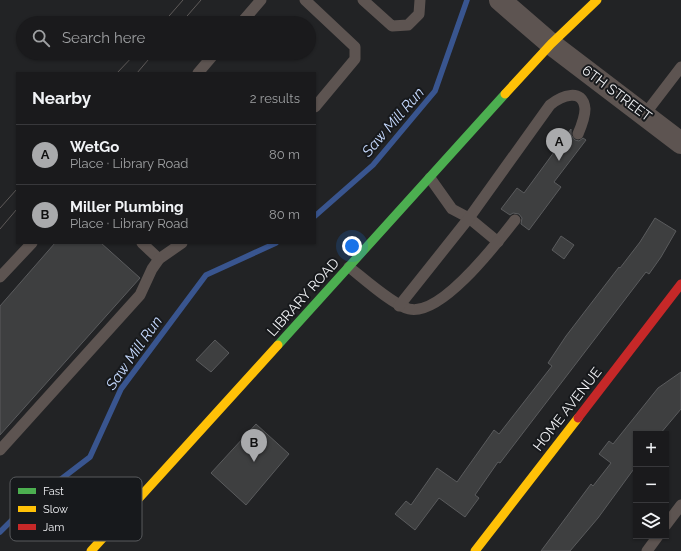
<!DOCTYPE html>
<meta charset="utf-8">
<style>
:root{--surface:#1a1a1c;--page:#272729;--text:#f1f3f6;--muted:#9fa1a3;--line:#38383b;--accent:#a9aaac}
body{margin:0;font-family:Raleway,sans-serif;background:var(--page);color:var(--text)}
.controls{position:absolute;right:12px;bottom:12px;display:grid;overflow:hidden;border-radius:0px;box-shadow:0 1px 3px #0004}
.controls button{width:36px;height:36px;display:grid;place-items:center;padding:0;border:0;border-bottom:1px solid var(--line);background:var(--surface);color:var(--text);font:20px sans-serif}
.you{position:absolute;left:352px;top:246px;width:14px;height:14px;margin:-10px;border:3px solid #fff;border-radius:50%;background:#1a73e8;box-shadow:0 0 0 6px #1a73e833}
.badge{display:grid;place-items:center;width:26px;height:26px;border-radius:50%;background:var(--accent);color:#111;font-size:13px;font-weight:700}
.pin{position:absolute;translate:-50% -33px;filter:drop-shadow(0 1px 2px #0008)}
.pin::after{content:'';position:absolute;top:21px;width:14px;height:12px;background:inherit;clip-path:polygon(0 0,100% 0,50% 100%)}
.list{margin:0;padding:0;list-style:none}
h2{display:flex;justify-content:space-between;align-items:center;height:52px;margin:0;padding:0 16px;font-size:17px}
h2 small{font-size:13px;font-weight:400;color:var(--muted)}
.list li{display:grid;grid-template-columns:26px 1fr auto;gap:12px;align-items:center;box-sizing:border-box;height:60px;padding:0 16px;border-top:1px solid var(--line)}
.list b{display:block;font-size:15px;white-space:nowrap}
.list p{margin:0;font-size:13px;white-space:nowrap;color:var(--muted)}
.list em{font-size:13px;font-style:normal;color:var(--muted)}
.icon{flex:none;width:22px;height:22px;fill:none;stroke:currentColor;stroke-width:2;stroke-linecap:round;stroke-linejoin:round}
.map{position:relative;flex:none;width:681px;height:551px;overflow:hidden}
.search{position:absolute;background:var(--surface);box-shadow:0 1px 3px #0004;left:16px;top:16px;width:300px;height:44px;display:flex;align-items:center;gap:10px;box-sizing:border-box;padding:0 14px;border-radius:22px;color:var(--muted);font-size:15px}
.panel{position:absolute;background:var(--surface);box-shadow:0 1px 3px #0004;left:16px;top:72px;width:300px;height:172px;border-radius:0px}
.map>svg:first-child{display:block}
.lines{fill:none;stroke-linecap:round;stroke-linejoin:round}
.stream{stroke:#39558f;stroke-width:5.5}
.building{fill:#3e3f40;stroke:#5a5b5d}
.lane{stroke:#5d5451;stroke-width:11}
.street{stroke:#5d5451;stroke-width:22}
.fast{stroke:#4caf50;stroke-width:9}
.slow{stroke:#ffc107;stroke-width:9}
.jam{stroke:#c62828;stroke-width:9}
.tram{stroke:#5e5a59;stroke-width:1}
.labels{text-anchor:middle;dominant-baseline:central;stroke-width:4;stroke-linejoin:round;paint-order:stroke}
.street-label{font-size:14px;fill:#f1f2f5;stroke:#17191c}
.water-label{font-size:15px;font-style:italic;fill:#c4d8fd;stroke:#17191c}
.key{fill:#17191c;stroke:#585a5d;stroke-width:1}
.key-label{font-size:11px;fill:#f1f2f5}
</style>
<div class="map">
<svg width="681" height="551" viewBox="0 0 681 551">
<rect width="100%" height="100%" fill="#222325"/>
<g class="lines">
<g class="stream">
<polyline points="315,216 373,165 435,91 467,0"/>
<polyline points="0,532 26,506 90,457 121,389 206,275 276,243"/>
</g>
</g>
<g class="building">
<polygon points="571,129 571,135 575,140 579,141 583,138 586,140 554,182 561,187 529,230 521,224 522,218 519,214 513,213 510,215 501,209 517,188 524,193"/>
<polygon points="655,218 676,231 661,257 649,274 646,272 500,463 498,462 475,495 479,498 465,517 439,498 415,530 395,514 406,501 411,505 437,468 457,482 494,430 499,434 552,366 548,363 566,336 619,267 620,268 640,242"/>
<polygon points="561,236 574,245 564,259 552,250"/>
<polygon points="55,243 101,243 140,278 0,435 0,306"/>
<polygon points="215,340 229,353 211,372 196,360"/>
<polygon points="681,372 681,409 660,434 636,434 636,466 598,518 570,551 541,551 591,484 593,486 611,463 599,454 609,441 613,444 658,388"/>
<polygon points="256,424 289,454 246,505 211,473"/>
</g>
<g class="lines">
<g class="lane">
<polyline points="305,0 355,47 355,59 315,107"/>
<polyline points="363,0 392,26 408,25 419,14 420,0"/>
<polyline points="241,23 261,0"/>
<polyline points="198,73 215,53"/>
<polyline points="645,114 681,67"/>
<polyline points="430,178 452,209 469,218 498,242"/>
<polyline points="142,243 159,259"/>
<path d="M349 267C363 278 393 305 409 309 441 317 497 243 515 220"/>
<polyline points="0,277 32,243"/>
<path d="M399 306 469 218 550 105C561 96 583 87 585 109 585 117 581 127 578 134"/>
<polyline points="0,450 140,295 152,269 159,259 182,243"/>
<polyline points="666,525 681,505"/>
<polyline points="647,551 658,536"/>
</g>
<polyline class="street" points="500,0 551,44 681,143"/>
<polyline class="fast" points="278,345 505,94"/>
<g class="slow">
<polyline points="505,94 551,44 597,0"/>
<polyline points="91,551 278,345"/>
<polyline points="475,551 578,418"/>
</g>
<polyline class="jam" points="578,418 681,284"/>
<g class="tram">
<polyline points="163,23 183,0"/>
<polyline points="181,23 201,0"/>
<polyline points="117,73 136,53"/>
<polyline points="137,73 154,53"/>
<polyline points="0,208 17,189"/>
<polyline points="0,229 17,209"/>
</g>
</g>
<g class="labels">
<g class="street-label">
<text transform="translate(617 93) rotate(37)">6TH STREET</text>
<text transform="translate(303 297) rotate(-48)">LIBRARY ROAD</text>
<text transform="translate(567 409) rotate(-52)">HOME AVENUE</text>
</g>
<g class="water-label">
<text transform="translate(393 122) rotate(-49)">Saw Mill Run</text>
<text transform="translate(134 353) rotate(-55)">Saw Mill Run</text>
</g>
</g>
<rect x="10" y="477" width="132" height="64" rx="6" class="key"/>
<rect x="18" y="488" width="18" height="6" fill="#4caf50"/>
<rect x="18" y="506" width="18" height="6" fill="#ffc107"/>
<rect x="18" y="524" width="18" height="6" fill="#c62828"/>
<g class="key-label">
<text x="43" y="495">Fast</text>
<text x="43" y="513">Slow</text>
<text x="43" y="531">Jam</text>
</g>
</svg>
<div class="controls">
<button>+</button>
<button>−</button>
<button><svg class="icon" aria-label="layers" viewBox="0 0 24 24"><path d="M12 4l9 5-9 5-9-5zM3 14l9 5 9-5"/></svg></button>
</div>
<div class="you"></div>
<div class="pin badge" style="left:559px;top:161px">A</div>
<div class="pin badge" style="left:254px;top:462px">B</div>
<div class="search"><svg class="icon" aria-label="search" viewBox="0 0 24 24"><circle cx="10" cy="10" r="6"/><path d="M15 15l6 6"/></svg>Search here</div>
<section class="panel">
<h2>Nearby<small>2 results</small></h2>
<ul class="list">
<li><span class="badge">A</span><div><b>WetGo</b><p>Place · Library Road</p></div><em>80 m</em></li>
<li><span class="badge">B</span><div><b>Miller Plumbing</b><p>Place · Library Road</p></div><em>80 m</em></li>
</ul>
</section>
</div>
